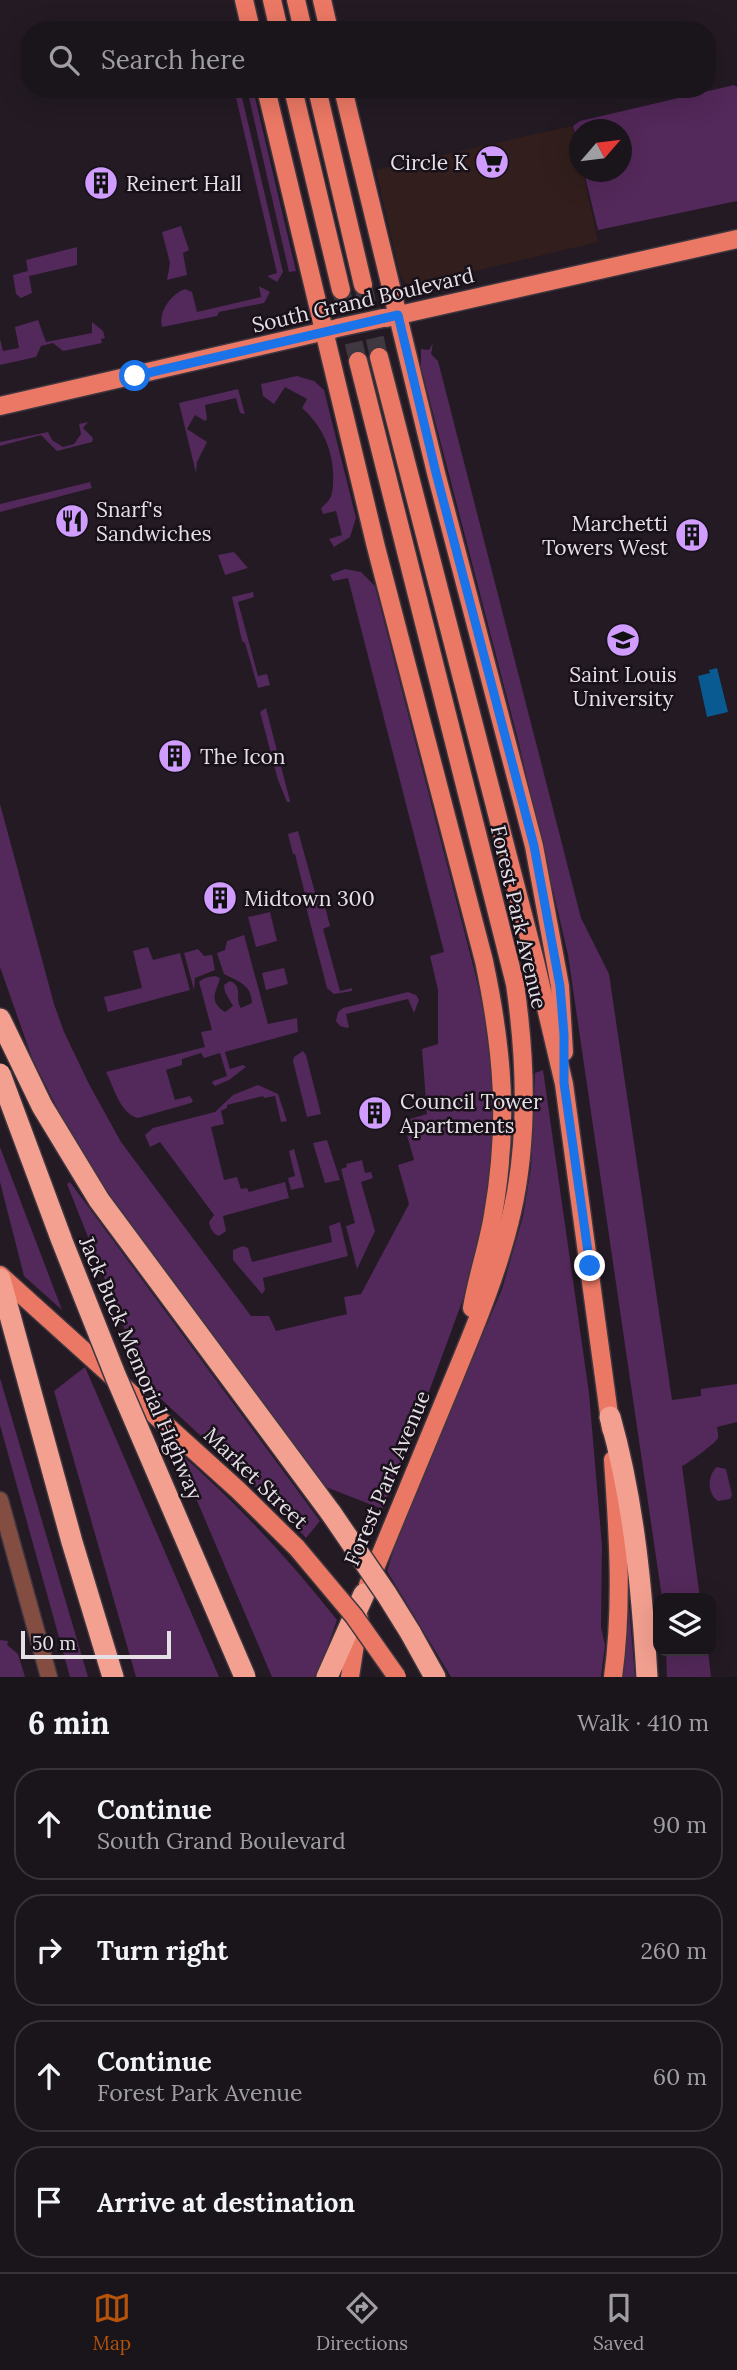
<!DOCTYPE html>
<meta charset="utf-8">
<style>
:root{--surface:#1a141b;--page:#272128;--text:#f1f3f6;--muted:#9f9ea3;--line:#38333a;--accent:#b45309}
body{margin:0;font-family:Lora,serif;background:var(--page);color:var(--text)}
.controls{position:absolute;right:21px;bottom:21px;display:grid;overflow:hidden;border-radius:14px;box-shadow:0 7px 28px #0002}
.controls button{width:63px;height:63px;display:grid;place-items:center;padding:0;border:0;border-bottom:2px solid var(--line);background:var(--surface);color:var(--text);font:35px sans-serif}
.compass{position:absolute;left:569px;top:119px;width:63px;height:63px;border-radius:50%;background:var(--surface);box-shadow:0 7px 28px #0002;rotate:62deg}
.scale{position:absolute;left:21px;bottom:18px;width:150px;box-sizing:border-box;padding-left:7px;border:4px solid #e5dfe6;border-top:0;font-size:19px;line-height:24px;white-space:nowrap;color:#e5dfe6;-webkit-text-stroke:5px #19111a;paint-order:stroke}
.stop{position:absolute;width:21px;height:21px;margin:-16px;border:5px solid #1a73e8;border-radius:50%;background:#fff}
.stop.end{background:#1a73e8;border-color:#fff;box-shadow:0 2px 7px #0008}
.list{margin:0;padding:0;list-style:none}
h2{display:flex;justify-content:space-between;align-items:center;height:91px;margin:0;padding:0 28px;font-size:30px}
h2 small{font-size:23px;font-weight:400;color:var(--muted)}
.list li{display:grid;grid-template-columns:46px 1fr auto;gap:21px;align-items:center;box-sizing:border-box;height:112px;margin:0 14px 14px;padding:0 14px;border:2px solid var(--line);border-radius:28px}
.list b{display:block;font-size:26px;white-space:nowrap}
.list p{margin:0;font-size:23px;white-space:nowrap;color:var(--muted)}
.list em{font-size:23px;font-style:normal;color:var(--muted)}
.icon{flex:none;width:38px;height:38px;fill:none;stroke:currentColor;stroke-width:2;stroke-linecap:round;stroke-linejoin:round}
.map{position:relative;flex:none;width:737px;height:1677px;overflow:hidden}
.search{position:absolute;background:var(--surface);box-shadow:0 7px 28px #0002;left:21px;right:21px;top:21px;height:77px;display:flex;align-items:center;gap:18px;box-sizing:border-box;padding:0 24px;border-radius:28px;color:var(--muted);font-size:26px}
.sheet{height:595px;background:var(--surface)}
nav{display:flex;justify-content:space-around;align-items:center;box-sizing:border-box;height:98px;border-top:2px solid var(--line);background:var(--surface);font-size:19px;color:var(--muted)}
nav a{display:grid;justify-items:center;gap:4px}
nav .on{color:var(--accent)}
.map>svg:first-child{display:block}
.commercial{fill:#321f1d}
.green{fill:#53285a}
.water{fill:#095a90}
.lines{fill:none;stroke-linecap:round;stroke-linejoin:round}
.primary-tunnel{stroke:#403841;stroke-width:18;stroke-dasharray:18 9;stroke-linecap:butt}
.street-casing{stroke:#3e363f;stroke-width:19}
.primary-casing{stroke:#3e363f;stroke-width:21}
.highway-casing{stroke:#3e363f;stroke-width:24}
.street{stroke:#844d42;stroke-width:16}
.primary{stroke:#eb7864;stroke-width:18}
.highway{stroke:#f3a090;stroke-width:21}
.primary-bridge-casing{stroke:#3e363f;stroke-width:21;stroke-linecap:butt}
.highway-bridge-casing{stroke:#3e363f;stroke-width:24;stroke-linecap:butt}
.primary-bridge{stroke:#eb7864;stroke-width:18}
.highway-bridge{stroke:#f3a090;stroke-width:21}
.route{stroke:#1a73e8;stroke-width:9}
.labels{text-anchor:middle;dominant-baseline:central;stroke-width:5;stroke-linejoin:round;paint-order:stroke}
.poi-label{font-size:21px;fill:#e5dfe6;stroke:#19111a;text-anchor:start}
.street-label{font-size:21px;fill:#e5dfe6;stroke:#19111a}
</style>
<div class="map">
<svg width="737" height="1677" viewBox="0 0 737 1677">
<rect width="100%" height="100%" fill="#231a24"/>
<polygon class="commercial" points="572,126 579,158 580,172 583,172 598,242 424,283 411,285 404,282 399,271 376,170"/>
<g class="green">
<polygon points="734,85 737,87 737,201 598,230 584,172 622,172 622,130 580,130 579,152 573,126 580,121"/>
<polygon points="234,89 240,89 283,272 277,282 267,276 277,273"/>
<polygon points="247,89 253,89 296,271 289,272"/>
<polygon points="181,226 189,250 183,253 187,275 167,280 170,263 162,232"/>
<polygon points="77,247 77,265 29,276 32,293 21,298 16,294 13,275 28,271 26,260"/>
<path d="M259 286 270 292 264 303 219 312 217 316 162 327C158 312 171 294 185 289L192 292 197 312 261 297Z"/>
<polygon points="38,320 46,342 92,333 92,322 103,331 105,338 101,339 102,343 63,351 53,343 41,346 36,357 0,365 0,339 3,351 19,348 15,327"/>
<path d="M433 343 431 354 438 361 581 918 609 974 672 1400 701 1396V1389L737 1384V1422L717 1427C717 1429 719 1436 718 1438 717 1442 686 1465 682 1466L700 1598H662L568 955 518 740 421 367V349L429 350Z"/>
<path d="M297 376 314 381 324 390 356 518 350 537 334 547 329 539 342 535 336 511 323 514 321 508C324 505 327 503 329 500 332 496 333 488 333 484 335 455 324 427 302 408L307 399 285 387 274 404 263 396 261 384Z"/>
<polygon points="238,389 245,414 240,413 236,398 205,405 207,419 205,421 195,415 187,429 207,442 197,462 196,473 179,403"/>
<polygon points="88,422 83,428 93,438 92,442 57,451 41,435 0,446 0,442 48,432 52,440 63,447 74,444 81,434 79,424"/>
<polygon points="90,482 92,488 0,512 0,504"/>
<polygon points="234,552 248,568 225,575 218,555"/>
<polygon points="345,569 361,572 375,586 474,969 486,1021 491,1062 494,1099 491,1178 476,1264 406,1454 382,1509 326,1487 299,1456 89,1166 61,1116 32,1058 0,967 0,804 54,1004 64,1032 89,1084 121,1142 251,1316 269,1316 276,1331 347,1314 344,1297 361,1294 409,1204 398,1165 414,1160 403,1121 427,1114 422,1049 438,1044 438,990 430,956 444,952 348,578 333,581 330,575"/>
<polygon points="253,592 254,597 238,602 258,676 267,674 270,685 258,688 245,643 242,641 232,597"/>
<polygon points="266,708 290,801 290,802 287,802 278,780 260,712"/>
<polygon points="298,831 316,896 322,895 330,926 323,929 340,991 352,988 352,991 334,994 327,988 305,903 307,902 295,854 293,854 288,834"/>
<polygon points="270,912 277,941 256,947 248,917"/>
<path d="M244 935 268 1024 297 1018 298 1032 225 1052 230 1069 243 1065 246 1067 229 1080 215 1086 212 1083 213 1081 227 1076 220 1053 204 1058 201 1053 182 1059V1065L166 1070 175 1100 190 1096 193 1101 191 1103 138 1118C120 1114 114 1087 106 1072L205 1047 201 1032 212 1030 199 982C204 978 214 974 220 978 217 992 207 1000 225 1012L233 1006 225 992 224 985 230 981C244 987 234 998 241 1008L252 1003C251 984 239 982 224 974L217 953 225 950 227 941Z"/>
<polygon points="148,947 153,960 180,953 190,990 108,1012 104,997 142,988 133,951"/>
<polygon points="198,949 204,956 212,955 215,970 195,978 194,990 184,953"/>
<polygon points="284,968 288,984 266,990 262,973"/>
<polygon points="408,992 416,995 419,1000 414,1013 408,999 346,1014 349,1027 347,1028 340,1026 336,1021 338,1012 343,1008"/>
<polygon points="303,1051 306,1055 321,1114 307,1117 293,1061 294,1057"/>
<polygon points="543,1070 589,1393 602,1546 601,1627 605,1645 601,1677 451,1677 387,1571 401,1526 502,1289 523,1216 531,1168 535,1073"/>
<path d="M258 1085 278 1094 287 1121 281 1122 275 1096 264 1098 263 1096 227 1105V1108L221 1111 224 1124 211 1127 224 1180 237 1177 241 1189 247 1188 249 1192 285 1182 289 1198 223 1216 226 1231 219 1236C213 1234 210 1228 209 1222L214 1215 160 1142 150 1147 145 1135 153 1128 215 1112 233 1095Z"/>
<polygon points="327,1140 340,1180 325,1183 313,1143"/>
<polygon points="0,1147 62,1310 24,1276 0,1182"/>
<polygon points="294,1149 304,1187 291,1190 288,1178 295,1176 289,1151"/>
<polygon points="362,1160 365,1173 371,1172 373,1178 361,1182 375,1231 357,1269 346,1226 355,1223 341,1169 347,1167 346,1164"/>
<polygon points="70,1182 320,1521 306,1538 273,1503 147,1386 67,1184"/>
<polygon points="340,1222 348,1256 263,1278 265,1290 262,1294 233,1260 233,1250 243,1246 248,1248 252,1262 332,1242 329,1226"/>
<polygon points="85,1367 210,1656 219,1677 136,1677 54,1391"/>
<polygon points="0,1378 88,1677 70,1677 0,1425"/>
<path d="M175 1449C235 1501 288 1558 337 1620L317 1677H272Z"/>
<path d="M717 1467 726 1469 732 1495 730 1499 718 1501C707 1494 707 1475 717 1467Z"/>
<polygon points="623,1571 626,1571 635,1677 621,1677 626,1636"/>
<polygon points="0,1640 8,1641 7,1645 18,1654 25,1677 0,1677"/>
<polygon points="666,1651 708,1651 711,1677 667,1677"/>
</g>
<polygon class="water" points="717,668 728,712 707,717 698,676 710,673 709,670"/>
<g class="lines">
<g class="primary-tunnel">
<polyline points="363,285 379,357"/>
<polyline points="341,290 358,361"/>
</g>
<g class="street-casing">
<polyline id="street" points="0,1500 49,1677"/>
</g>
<g class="primary-casing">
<g id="primary">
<polyline points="244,0 251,30"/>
<polyline points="272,0 279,30"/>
<polyline points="296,0 303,30"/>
<polyline points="322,0 329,30"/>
<path d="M266 89 376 547 484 961C503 1051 509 1124 493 1215 488 1246 477 1277 472 1308"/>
<polyline points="293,89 341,290"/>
<polyline points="317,89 363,285"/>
<polyline points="343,89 436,473 534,846 560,986 564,1052"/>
<polyline points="386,318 737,239"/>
<polyline points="379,357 535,961 564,1084 611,1429"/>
<path d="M358 361 515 984C526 1060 529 1137 512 1212 498 1274 472 1334 448 1392 421 1457 394 1521 368 1585"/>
<polyline points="0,406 334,329"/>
<polyline points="0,1275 238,1490 297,1548"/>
<polyline points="350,1677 359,1618"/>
<path d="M613 1677C623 1605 618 1532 613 1460"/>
</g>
</g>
<g class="highway-casing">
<g id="highway">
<polyline points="0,1019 42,1106 99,1200 331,1513"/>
<polyline points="0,1279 72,1542 113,1677"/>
<path d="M610 1417C634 1502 642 1590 647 1677"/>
<polyline points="410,1632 435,1677"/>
<polyline points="327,1677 364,1594"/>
</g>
</g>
<use href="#street" class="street"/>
<use href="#primary" class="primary"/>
<use href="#highway" class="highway"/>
<g class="primary-bridge-casing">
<g id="primary-bridge">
<polyline points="337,328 383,318"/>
<polyline points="297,1548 354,1616 397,1677"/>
</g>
</g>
<g class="highway-bridge-casing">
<g id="highway-bridge">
<polyline points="0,1074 62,1241 116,1377 245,1677"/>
<polyline points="331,1513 387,1595 410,1632"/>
</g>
</g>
<use href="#primary-bridge" class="primary-bridge"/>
<use href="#highway-bridge" class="highway-bridge"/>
</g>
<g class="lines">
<polyline class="route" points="135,376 398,315 436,473 534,846 560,986 564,1035 564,1083 590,1266"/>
</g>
<defs>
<g id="supermarket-disc" transform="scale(1.75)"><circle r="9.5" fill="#d09dff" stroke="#19111a"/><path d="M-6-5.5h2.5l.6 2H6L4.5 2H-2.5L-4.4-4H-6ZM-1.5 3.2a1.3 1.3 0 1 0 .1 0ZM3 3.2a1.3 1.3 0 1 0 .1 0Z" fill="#111"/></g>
<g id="building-disc" transform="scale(1.75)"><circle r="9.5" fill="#d09dff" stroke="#19111a"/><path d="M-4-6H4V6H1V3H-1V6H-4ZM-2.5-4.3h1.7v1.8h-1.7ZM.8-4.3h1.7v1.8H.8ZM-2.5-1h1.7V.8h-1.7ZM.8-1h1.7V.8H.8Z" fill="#111"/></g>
<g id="restaurant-disc" transform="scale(1.75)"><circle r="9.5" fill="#d09dff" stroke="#19111a"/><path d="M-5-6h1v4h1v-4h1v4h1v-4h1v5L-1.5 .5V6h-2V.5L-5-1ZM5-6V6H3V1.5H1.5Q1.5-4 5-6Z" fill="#111"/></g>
<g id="university-disc" transform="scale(1.75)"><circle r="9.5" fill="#d09dff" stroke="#19111a"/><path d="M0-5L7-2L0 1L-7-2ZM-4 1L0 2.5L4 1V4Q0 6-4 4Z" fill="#111"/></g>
</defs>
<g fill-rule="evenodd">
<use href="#supermarket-disc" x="492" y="162"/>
<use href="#building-disc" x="101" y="183"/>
<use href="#restaurant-disc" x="72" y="521"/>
<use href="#building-disc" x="692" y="535"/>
<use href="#university-disc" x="623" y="640"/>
<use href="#building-disc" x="175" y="756"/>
<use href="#building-disc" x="220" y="898"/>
<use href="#building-disc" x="375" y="1113"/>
</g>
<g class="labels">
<g class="poi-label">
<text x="468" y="162" text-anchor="end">Circle K</text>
<text x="126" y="183">Reinert Hall</text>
<text x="96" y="509">Snarf's<tspan x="96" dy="24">Sandwiches</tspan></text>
<text x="668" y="523" text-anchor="end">Marchetti<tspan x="668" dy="24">Towers West</tspan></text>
<text x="623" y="674" text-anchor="middle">Saint Louis<tspan x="623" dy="24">University</tspan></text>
<text x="200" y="756">The Icon</text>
<text x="244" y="898">Midtown 300</text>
<text x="400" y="1101">Council Tower<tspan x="400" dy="24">Apartments</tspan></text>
</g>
<g class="street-label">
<text transform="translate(363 300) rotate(-13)">South Grand Boulevard</text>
<text transform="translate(519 917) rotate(77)">Forest Park Avenue</text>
<text transform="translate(141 1368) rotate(67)">Jack Buck Memorial Highway</text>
<text transform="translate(256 1478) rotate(44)">Market Street</text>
<text transform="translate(387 1478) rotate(-67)">Forest Park Avenue</text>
</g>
</g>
</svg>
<div class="controls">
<button><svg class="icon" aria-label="layers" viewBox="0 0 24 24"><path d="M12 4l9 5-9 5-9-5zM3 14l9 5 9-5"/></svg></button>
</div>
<svg class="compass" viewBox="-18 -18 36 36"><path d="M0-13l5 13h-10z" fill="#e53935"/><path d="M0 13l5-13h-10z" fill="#9f9ea3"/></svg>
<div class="scale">50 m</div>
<div class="stop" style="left:135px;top:376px"></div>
<div class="stop end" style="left:590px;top:1266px"></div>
<div class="search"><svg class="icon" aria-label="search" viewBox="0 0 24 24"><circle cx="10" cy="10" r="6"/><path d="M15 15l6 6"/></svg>Search here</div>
</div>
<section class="sheet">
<h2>6 min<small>Walk · 410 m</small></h2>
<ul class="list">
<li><svg class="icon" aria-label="ahead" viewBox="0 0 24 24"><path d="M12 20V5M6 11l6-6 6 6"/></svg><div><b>Continue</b><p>South Grand Boulevard</p></div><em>90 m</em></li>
<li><svg class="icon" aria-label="right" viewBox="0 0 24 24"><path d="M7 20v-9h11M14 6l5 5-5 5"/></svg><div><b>Turn right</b></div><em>260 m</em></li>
<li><svg class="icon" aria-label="ahead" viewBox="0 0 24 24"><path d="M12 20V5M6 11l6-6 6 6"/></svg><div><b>Continue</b><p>Forest Park Avenue</p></div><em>60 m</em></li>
<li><svg class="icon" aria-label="arrive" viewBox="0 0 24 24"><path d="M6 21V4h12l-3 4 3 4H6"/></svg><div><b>Arrive at destination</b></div></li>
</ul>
</section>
<nav>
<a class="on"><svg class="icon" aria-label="map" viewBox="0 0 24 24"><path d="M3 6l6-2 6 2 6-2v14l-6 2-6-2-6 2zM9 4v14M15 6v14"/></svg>Map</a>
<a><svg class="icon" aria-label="directions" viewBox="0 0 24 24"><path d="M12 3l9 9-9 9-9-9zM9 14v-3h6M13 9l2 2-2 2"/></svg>Directions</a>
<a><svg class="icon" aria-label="saved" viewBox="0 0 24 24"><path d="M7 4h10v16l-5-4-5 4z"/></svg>Saved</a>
</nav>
